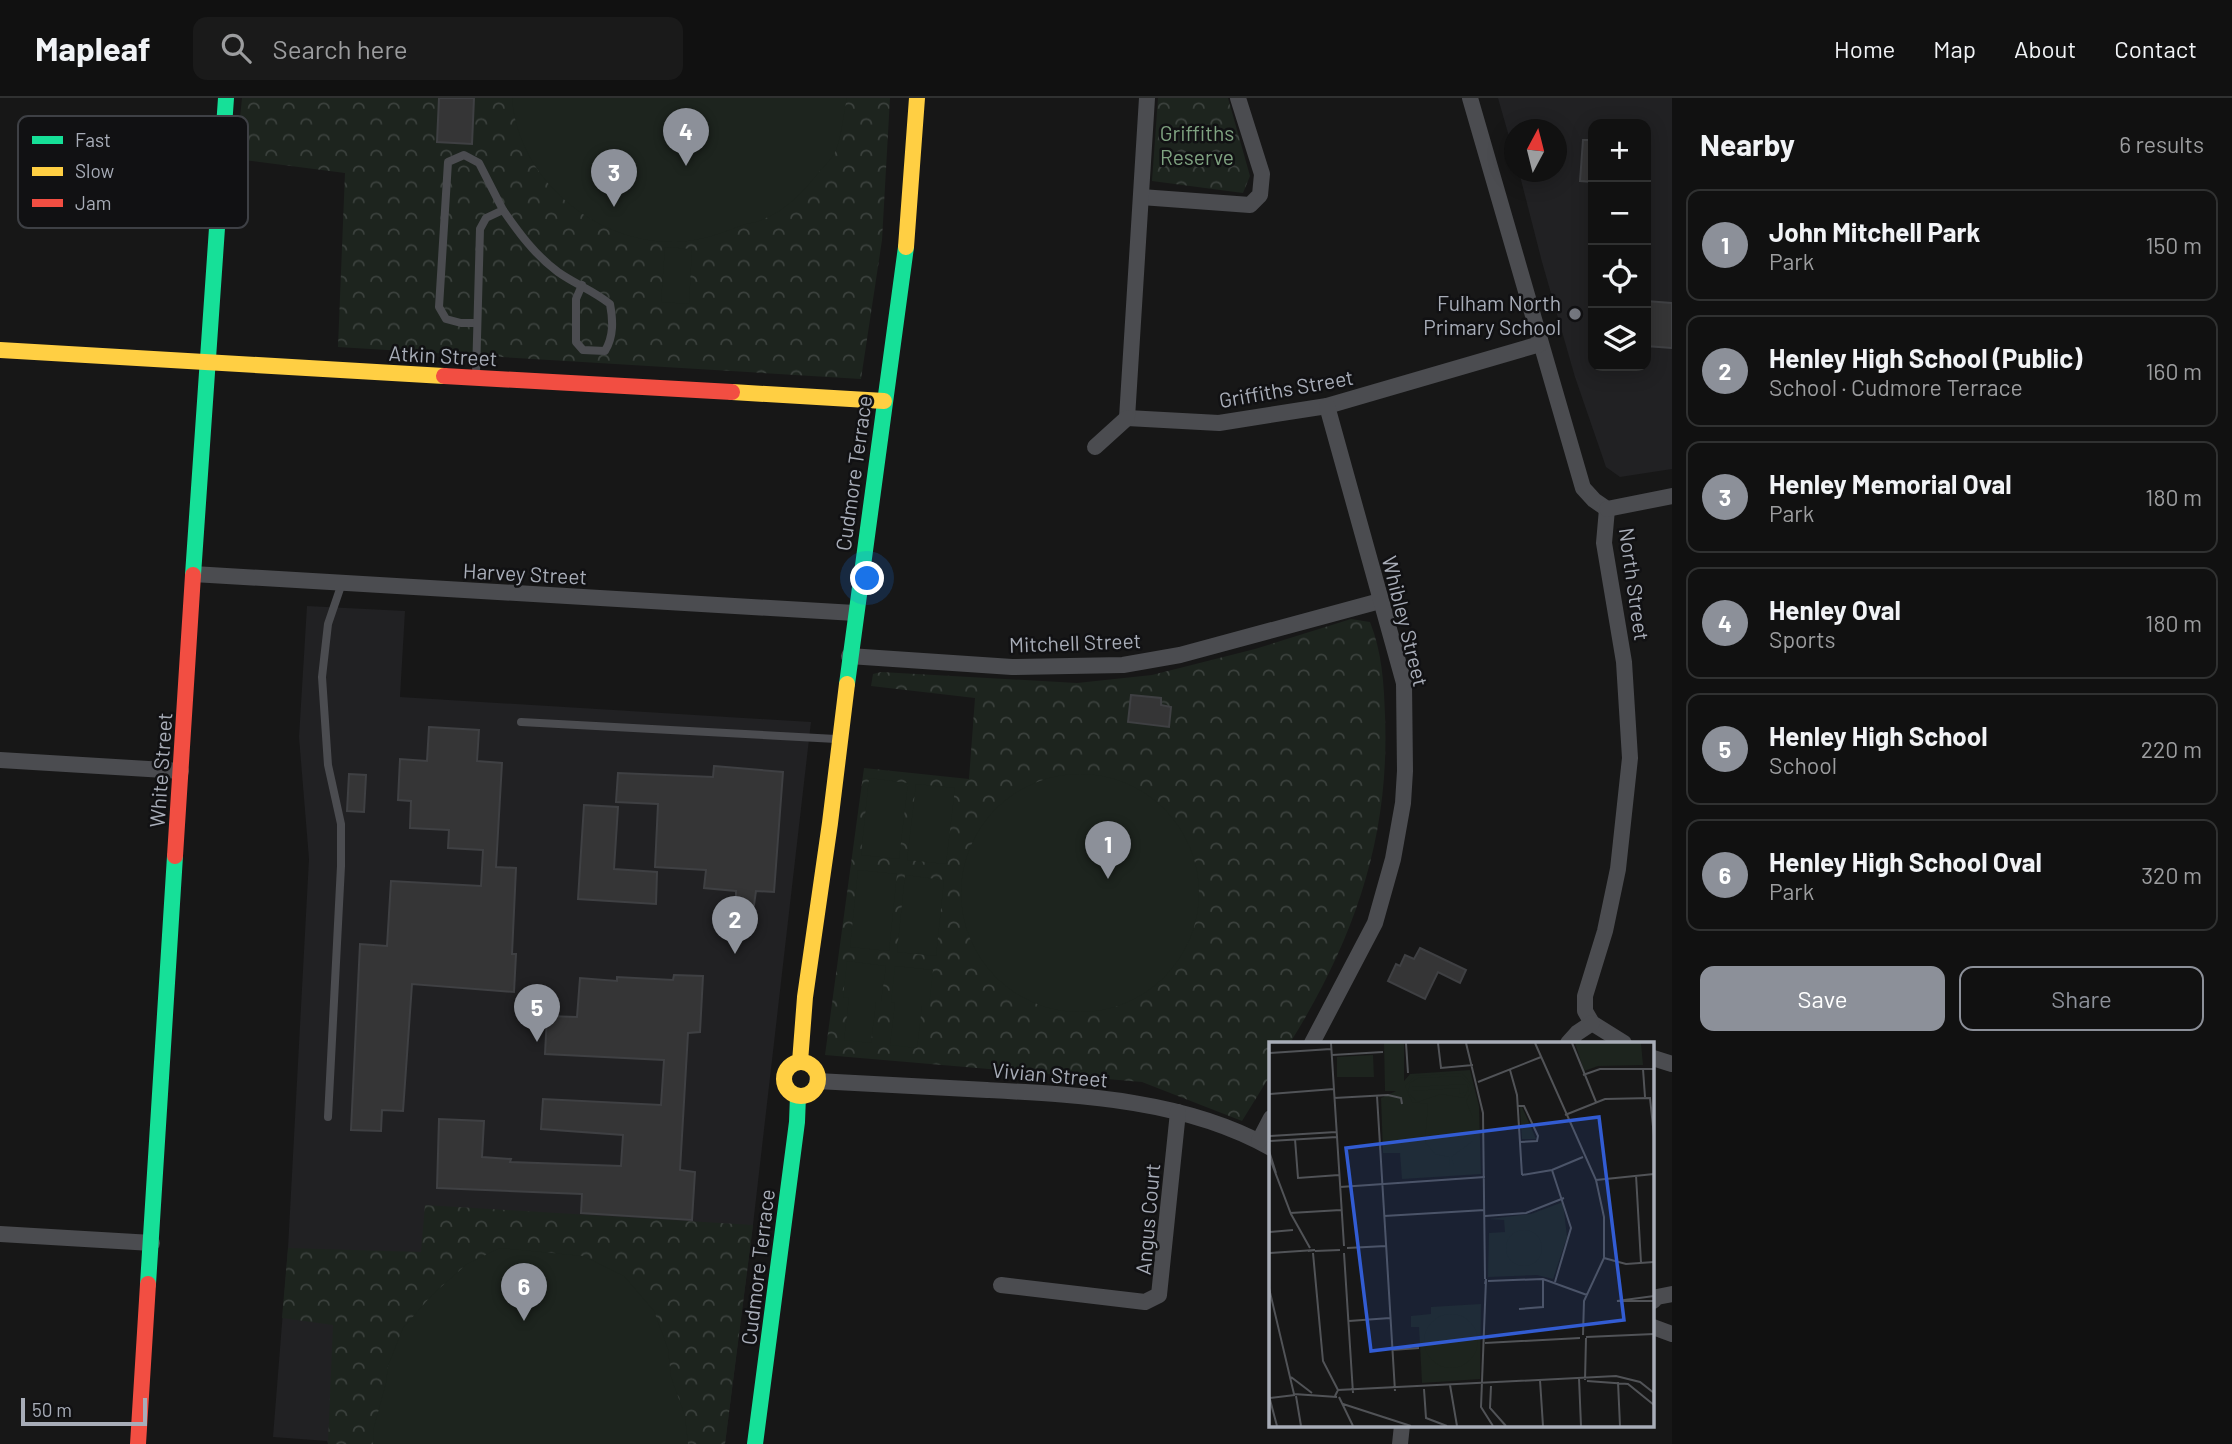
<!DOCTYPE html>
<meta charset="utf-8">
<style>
:root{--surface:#111;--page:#1a1a1a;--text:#f1f3f6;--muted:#9c9d9f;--line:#303131;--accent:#8c9099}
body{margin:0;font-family:Barlow,sans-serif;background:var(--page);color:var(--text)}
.controls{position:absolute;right:21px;top:21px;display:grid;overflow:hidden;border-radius:14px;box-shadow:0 4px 18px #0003}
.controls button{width:63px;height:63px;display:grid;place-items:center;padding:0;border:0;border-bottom:2px solid var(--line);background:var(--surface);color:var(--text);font:35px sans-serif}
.compass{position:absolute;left:1504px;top:21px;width:63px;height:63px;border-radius:50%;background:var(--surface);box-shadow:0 4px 18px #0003;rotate:7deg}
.scale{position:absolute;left:21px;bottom:18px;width:126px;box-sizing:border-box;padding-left:7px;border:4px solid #a8adb8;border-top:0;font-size:19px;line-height:24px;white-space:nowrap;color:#a8adb8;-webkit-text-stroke:5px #111113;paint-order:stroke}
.you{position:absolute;left:868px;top:481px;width:24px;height:24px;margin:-18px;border:5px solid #fff;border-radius:50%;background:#1a73e8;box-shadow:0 0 0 10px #1a73e833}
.badge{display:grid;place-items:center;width:46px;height:46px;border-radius:50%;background:var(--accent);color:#fff;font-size:23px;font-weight:700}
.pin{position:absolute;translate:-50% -58px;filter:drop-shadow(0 2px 4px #0008)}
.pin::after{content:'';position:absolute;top:37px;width:24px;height:21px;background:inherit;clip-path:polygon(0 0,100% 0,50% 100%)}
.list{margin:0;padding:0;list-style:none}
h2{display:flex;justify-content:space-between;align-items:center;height:91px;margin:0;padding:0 28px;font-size:30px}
h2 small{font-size:23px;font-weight:400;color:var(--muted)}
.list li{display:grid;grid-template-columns:46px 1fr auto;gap:21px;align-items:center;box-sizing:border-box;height:112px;margin:0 14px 14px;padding:0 14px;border:2px solid var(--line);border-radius:14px}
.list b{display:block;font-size:26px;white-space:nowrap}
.list p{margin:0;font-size:23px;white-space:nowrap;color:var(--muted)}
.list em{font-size:23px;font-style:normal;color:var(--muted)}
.actions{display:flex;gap:14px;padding:21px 28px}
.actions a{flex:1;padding:16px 0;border:2px solid var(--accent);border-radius:14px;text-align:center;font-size:24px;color:var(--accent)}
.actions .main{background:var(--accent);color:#fff}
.icon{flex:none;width:38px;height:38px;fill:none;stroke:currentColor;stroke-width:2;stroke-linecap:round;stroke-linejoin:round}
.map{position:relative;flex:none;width:1672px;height:1346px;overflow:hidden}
header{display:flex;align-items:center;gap:42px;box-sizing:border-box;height:98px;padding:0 35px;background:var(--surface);border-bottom:2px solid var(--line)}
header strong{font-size:33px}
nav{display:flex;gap:38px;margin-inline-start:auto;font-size:24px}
.search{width:490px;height:63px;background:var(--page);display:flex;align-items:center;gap:18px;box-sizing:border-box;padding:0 24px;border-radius:14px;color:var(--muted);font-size:26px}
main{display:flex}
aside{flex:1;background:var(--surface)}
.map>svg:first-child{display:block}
.built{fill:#212123;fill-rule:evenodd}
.forest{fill:url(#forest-crowns)}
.garden{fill:#1d241e}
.building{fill:#353536;stroke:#3f4043;stroke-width:2}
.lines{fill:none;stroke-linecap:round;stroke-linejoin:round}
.lane{stroke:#4b4c50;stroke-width:8}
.street{stroke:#4b4c50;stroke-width:16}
.fast{stroke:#16e098;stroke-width:16}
.slow{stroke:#ffcf43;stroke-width:16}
.jam{stroke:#f24e42;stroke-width:16}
.poi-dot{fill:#757880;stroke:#111113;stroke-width:2.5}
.labels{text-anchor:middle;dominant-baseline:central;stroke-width:5;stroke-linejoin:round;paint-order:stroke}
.park-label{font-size:21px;fill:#7fa381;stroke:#111113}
.poi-label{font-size:21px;fill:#a8adb8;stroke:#111113;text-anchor:end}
.street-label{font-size:21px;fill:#a8adb8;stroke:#111113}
.inset-road{fill:none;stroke:#515357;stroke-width:2}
.view{fill:#325cd3;fill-opacity:0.15;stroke:#325cd3;stroke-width:3.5}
.inset-edge{fill:none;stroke:#a8adb8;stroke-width:3.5}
.key{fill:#111113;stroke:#3e4045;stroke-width:2}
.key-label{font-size:19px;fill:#a8adb8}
</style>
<header>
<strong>Mapleaf</strong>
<div class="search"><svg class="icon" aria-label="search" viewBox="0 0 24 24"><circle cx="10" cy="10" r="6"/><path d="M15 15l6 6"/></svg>Search here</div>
<nav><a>Home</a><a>Map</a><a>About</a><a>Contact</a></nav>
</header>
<main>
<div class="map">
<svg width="1672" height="1346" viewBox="0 0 1672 1346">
<defs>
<pattern id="forest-crowns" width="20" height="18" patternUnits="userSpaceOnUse" patternTransform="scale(1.75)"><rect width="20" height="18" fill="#1d241e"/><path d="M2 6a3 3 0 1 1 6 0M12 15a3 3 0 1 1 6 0" fill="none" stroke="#3b413d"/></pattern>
</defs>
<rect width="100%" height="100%" fill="#171717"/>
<g class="built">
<path d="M1498 0H1672V371L1620 379 1606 369 1575 279 1542 164 1519 74H1556V32H1514V56ZM1593 26H1646V268H1593Z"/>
<polygon points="307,508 405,513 400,599 811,624 753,1127 725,1346 328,1346 327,1343 273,1339 288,1150 309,761 299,639"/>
</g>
<g class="forest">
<polygon points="242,0 890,0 882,142 861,281 338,249 345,75 236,61"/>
<polygon points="1158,0 1228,0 1250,78 1243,95 1152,83"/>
<path d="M1351 521 1370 524C1382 554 1384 585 1385 618 1390 740 1354 842 1290 945H1271V976L1242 1023 1142 984 825 957 864 670 969 681 975 600 871 588 873 576 881 574 1077 585 1152 577 1255 551Z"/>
<polygon points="425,1107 753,1127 725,1346 328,1346 333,1227 282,1220 288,1150 421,1154"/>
</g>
<g class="garden">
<path d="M512 0H847C843 17 842 36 836 52 833 60 825 67 820 73 802 95 786 113 759 123 754 125 748 125 743 127 721 135 701 143 677 144 596 146 518 82 512 0Z"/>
<polygon points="665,149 692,151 689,206 661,204"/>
<circle cx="1080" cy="795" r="119"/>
<polygon points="869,680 908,685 899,761 861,757"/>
<polygon points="916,686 955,690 946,766 907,762"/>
<polygon points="858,772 897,776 889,853 850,849"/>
<polygon points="905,777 944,782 936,858 897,854"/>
<polygon points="847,863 886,868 881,904 876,904 871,945 844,942 849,900 843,899"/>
<polygon points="895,868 933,872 929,908 922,908 917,950 890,947 895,905 891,904"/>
<polygon points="500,1150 583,1158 624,1178 654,1213 668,1251 671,1279 685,1318 688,1346 373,1346 374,1329 386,1285 388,1268 403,1230 432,1197 467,1166"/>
</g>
<g class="building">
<polygon points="439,0 474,0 472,46 437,44"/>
<polygon points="1583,42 1593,42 1593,84 1580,83"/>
<polygon points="1646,203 1672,205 1672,250 1646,248"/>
<polygon points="1131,597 1161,600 1161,607 1171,609 1169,629 1128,624"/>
<polygon points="429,629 479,632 477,663 502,665 496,769 516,770 512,856 516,856 514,894 412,886 403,1013 382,1012 381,1033 351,1032 360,846 387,848 391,783 481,788 483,752 448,750 449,732 410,730 411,703 398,702 400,661 427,663"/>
<polygon points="714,668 783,674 774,794 756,793 754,807 736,806 736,793 704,790 706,772 655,769 658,706 616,704 618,675 713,679"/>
<polygon points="349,676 366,677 364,714 347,713"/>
<polygon points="584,707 618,709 614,771 657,774 656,806 578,801"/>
<polygon points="1420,850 1466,872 1460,885 1438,874 1425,901 1388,883 1396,866 1400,868 1405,857 1414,861"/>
<polygon points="674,877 703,878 700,934 688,935 680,1072 695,1074 692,1122 581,1115 582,1096 437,1090 439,1021 484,1023 482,1059 511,1061 510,1064 621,1068 623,1037 541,1031 543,1001 661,1007 664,962 545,956 547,918 577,919 580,880 617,883 617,879 673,882"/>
</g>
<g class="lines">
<g class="lane">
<polyline points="477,225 461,225 446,221 439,209 448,64 464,57 479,65 503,112"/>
<path d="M476 277 480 131 486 120 503 112C519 135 535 157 558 174 575 186 594 193 610 206 613 222 614 238 605 253L583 252 576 244V201L582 187"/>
<polyline points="521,624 836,641"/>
<polyline points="328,1019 341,768 341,726 328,667 322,579 328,526 342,485"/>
</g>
<g class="street">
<polyline points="1470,0 1583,390 1594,402 1607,411"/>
<polyline points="1141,99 1250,107 1260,97 1262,76 1238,0"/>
<polyline points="1127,320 1219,325 1327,308 1540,246"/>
<polyline points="1127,320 1147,0"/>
<polyline points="1095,349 1127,320"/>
<polyline points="1607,411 1604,445 1624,564 1630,660 1618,771 1605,833 1585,898 1585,913 1592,925 1624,945"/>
<polyline points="1607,411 1672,398"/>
<polyline points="193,476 855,515"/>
<polyline points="849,558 1012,569 1123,567 1180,557 1380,503"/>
<polyline points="0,662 181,673"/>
<polyline points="1312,945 1375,825 1393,761 1403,705 1405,673 1404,585 1327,308"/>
<polyline points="1568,945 1577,935 1592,925"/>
<polyline points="1653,960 1672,966"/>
<path d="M817 983C874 986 931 989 987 992 1083 997 1186 1002 1271 1050"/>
<polyline points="1259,1043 1271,1020"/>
<polyline points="0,1136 152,1145"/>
<polyline points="1001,1187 1145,1204 1159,1197 1178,1014"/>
<polyline points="1653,1203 1657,1199 1672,1196"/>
<polyline points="1653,1229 1672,1236"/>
<polyline points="1400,1346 1402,1327"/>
</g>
<g class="fast">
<polyline points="193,477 226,0"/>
<polyline points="847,586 906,149"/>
<polyline points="148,1186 175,758"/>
<polyline points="755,1346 797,1024 798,998"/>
</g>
<g class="slow">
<polyline points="906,149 917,0"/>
<polyline points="0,252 444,278"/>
<polyline points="732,294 884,303"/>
<polyline points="800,964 805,899 830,725 847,586"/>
<circle cx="801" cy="981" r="17"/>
</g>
<g class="jam">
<polyline points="444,278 732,294"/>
<polyline points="175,758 193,477"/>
<polyline points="138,1346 148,1186"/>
</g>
</g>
<circle class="poi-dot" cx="1575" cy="216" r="7"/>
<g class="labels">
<g class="park-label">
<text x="1197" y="34">Griffiths<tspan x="1197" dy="24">Reserve</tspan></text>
</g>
<g class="poi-label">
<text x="1561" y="204">Fulham North<tspan x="1561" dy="24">Primary School</tspan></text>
</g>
<g class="street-label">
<text transform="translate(443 257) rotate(3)">Atkin Street</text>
<text transform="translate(1286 290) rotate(-10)">Griffiths Street</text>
<text transform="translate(853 375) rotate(-82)">Cudmore Terrace</text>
<text transform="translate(525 475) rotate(3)">Harvey Street</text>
<text transform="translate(1635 486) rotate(82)">North Street</text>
<text transform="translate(1406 523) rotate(76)">Whibley Street</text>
<text transform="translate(1075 544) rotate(-2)">Mitchell Street</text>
<text transform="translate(160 672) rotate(-86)">White Street</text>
<text transform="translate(1050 976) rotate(5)">Vivian Street</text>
<text transform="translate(1147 1121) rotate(-85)">Angus Court</text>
<text transform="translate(757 1169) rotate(-83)">Cudmore Terrace</text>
</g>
</g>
<g transform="translate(1269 944)">
<rect width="385" height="385" fill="#171717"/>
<path d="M115 1H135V39L141 32 201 28 210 64 212 132 133 137 131 111H114L112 56 127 49H116ZM306 1H372L374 23 329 24 315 29ZM251 65H253L267 97H253ZM294 160 298 195 284 237 268 233 219 235 220 191 236 190 235 178 220 177 262 172ZM212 262 211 337 153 341 150 285H142V274L162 272V265Z" fill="#1d241e"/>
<path d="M104 13 105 35H68V15ZM193 31 205 45 197 59 204 76V99L182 115 185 124H181L180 115 166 112 156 100 159 62 143 60 136 44 146 34ZM192 34 201 43 195 56 172 52 149 60 139 51 141 41 149 36ZM198 42 200 49 191 52 190 46 143 49V45ZM237 206a18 18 0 1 1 36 0a18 18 0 1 1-36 0ZM155 299a27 27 0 1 1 54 0a27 27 0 1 1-54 0Z" fill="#1d241e" fill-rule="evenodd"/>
<path class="inset-road" d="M62 1 75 204M137 1 139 31M169 1 172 26 204 23M197 1 214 71 216 237M266 1 327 138 335 175V216L315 259 314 293M303 1 327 60M0 11 62 7M63 13 114 10M374 27 376 55M241 28 248 53 253 133M314 33 331 27H385M209 40 272 15M0 52 65 47M108 54 126 349M65 56 119 53 132 56 133 62M249 64H255L269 94 268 99 251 100M296 73 336 57 381 56 385 94M0 94 67 90M26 97 29 136 70 133M0 99 68 95M0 109 7 131M0 114 22 172 41 206M283 128 302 186 286 240M253 133 283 128 314 115M367 133 372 221M327 138 385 132M71 145 216 135M21 171 72 168M115 174 216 168M216 174 257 171 295 156M0 190 24 188M78 206 117 204M46 209 71 208M0 211 46 208 39 209M44 211 54 319 69 348M75 211 84 351M335 216 357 222 385 220M219 239 274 237 318 253M216 242 217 237 212 365 224 384M0 246 25 352 68 355M385 254 348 259H385M250 267 274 265V237M80 279 121 276M317 295 385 292M216 301 311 296M123 308 150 306M22 335 43 351M310 336 312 384M271 338 274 384M316 338 317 296M318 339 359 342 385 363M349 340 351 384M181 343 188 384M222 344 221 366 237 384M155 347 157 376 178 384M0 354 8 384M27 354 32 384M66 354 69 348 347 334 371 340 385 351M70 355 84 384M1 356 26 353M74 362 142 384"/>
<path class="view" d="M330 75 355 278 102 309 77 106Z"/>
<rect width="385" height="385" class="inset-edge"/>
</g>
<rect x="18" y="18" width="230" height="112" rx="10" class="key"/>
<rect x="32" y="38" width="31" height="8" fill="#16e098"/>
<rect x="32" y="69" width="31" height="9" fill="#ffcf43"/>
<rect x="32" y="101" width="31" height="8" fill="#f24e42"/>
<g class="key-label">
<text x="75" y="49">Fast</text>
<text x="75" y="80">Slow</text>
<text x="75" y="112">Jam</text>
</g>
</svg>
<div class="controls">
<button>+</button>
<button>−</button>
<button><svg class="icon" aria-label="locate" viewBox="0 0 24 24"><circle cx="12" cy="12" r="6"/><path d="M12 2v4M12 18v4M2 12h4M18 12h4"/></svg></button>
<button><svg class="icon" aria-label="layers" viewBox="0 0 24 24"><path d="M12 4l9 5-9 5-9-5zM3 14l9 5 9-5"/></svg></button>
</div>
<svg class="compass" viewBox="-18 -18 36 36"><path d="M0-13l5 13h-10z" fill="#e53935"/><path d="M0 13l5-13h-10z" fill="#9c9d9f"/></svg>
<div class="scale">50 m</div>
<div class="you"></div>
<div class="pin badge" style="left:1108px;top:781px">1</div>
<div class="pin badge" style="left:735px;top:856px">2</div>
<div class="pin badge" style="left:614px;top:109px">3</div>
<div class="pin badge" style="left:686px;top:68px">4</div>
<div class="pin badge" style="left:537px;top:944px">5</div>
<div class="pin badge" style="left:524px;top:1223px">6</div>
</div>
<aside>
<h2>Nearby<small>6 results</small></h2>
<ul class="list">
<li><span class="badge">1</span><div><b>John Mitchell Park</b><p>Park</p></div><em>150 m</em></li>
<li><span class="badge">2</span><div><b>Henley High School (Public)</b><p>School · Cudmore Terrace</p></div><em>160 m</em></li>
<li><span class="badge">3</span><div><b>Henley Memorial Oval</b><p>Park</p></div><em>180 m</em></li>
<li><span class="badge">4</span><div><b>Henley Oval</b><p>Sports</p></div><em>180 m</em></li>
<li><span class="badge">5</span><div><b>Henley High School</b><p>School</p></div><em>220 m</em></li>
<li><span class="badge">6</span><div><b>Henley High School Oval</b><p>Park</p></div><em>320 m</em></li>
</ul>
<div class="actions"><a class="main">Save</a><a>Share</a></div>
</aside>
</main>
